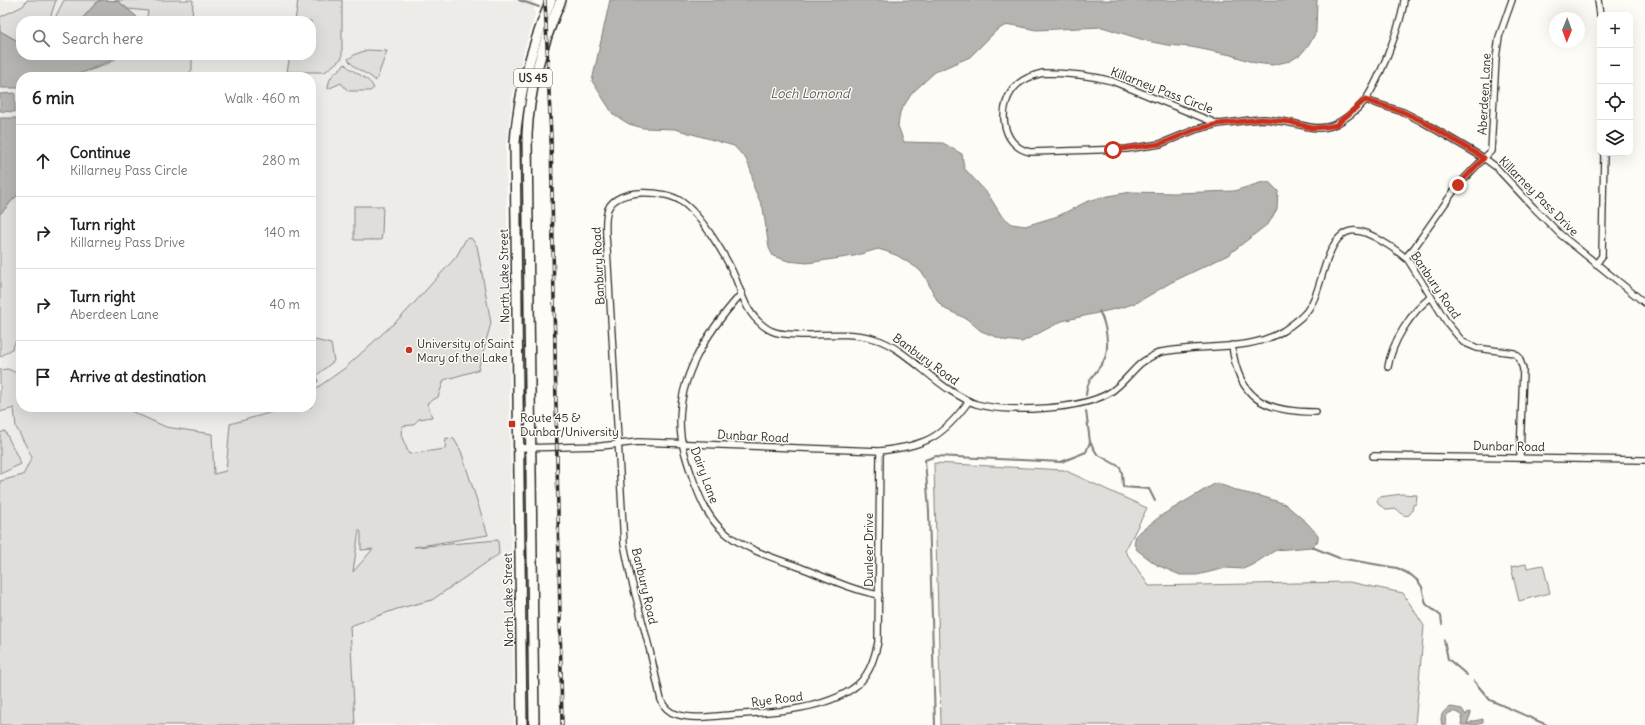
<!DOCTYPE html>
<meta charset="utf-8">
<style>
:root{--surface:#fff;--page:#f2f2f2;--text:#222;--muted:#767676;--line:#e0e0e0}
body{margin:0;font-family:Delius,sans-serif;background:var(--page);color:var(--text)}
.controls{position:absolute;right:12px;top:12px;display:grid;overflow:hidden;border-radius:8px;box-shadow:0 4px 16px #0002}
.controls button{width:36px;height:36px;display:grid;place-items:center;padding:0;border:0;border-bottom:1px solid var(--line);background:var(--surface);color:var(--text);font:20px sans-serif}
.compass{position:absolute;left:1549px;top:12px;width:36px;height:36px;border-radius:50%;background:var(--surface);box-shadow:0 4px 16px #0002;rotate:181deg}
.stop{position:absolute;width:12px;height:12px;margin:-9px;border:3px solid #c8321e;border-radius:50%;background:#fff}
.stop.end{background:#c8321e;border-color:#fff;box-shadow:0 1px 4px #0008}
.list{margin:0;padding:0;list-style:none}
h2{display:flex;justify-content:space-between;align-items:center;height:52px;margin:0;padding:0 16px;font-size:17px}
h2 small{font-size:13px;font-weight:400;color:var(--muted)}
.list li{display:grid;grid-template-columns:26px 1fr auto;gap:12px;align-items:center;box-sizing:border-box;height:72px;padding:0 16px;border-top:1px solid var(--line)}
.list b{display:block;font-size:15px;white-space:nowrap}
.list p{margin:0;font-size:13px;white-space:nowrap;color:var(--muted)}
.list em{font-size:13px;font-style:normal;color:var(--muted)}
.icon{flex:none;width:22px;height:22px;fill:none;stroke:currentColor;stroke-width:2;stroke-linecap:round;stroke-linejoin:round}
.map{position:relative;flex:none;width:1645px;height:725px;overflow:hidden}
.search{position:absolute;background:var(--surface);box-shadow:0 4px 16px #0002;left:16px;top:16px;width:300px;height:44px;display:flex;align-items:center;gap:10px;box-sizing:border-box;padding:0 14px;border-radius:16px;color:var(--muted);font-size:15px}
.panel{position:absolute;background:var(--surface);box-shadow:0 4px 16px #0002;left:16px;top:72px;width:300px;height:340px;border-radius:16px}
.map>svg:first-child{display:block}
.built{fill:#edece8;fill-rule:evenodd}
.green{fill:#dfdeda;stroke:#858482;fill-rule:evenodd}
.water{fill:#b5b4b1;stroke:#7e7d7b}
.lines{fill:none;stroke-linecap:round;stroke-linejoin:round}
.stream{stroke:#7e7d7b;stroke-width:2}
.minor-casing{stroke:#2b2b2b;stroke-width:8}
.primary-casing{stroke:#2b2b2b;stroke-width:12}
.minor{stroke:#fdfcf7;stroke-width:5.5}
.primary{stroke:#fdfcf7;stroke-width:9}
.rail-casing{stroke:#2b2b2b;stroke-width:3.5}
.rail{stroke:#fdfcf7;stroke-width:2;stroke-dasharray:6;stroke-linecap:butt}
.route{stroke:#c8321e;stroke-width:5}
.poi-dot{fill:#c8321e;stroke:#fdfcf7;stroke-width:1.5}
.labels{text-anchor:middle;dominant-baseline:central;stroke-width:3;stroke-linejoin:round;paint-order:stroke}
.shield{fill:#fdfcf7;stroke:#6a6a68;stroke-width:1}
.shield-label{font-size:11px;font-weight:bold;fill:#2b2b2b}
.street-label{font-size:12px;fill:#2b2b2b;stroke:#fdfcf7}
.poi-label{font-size:12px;fill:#2b2b2b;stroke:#fdfcf7;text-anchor:start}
.water-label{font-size:13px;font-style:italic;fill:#5b5b5a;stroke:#fdfcf7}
</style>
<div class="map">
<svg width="1645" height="725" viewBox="0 0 1645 725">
<rect width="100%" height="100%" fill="#fdfcf7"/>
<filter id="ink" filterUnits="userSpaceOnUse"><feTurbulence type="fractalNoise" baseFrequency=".025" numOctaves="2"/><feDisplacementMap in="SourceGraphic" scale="8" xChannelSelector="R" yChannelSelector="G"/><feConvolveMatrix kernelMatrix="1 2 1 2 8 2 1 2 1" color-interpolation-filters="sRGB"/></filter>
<g filter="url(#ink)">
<path class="built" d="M0 0H533L535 15 525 47 513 93 506 146 514 725H0ZM21 21H311V55H21ZM21 77H311V407H21Z"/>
<g class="green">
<polygon points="27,0 56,0 49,21 21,21 21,43 0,31 0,17 23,6"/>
<polygon points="64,0 103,0 98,1 80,21 58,21 56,16"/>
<polygon points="114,0 193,0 192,21 146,21 148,11 128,9 118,1"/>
<polygon points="298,0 342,0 342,58 325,72 287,72 290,55 311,55 311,21 295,21"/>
<path d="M367 50 387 51 376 81C366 71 356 72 348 59L356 54Z"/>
<path d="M121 55H192V70L184 77H61V75C82 73 104 69 121 55Z"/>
<path d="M345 64C354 74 368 76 374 88L370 91H348L341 83 328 89C329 74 335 74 345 64Z"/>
<polygon points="21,191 21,330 12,349 0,357 0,214"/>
<polygon points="354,206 383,206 382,234 381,240 354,240"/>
<path d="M471 238 477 246 491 323 478 370 444 380 438 397 427 403 432 417 419 419 413 425 402 426 401 435 409 454 445 449 446 438 454 439 461 451 488 535 414 547 498 540 499 554 432 600 397 609 350 626 355 725H0V481L23 475 32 457 16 427 14 408 0 412V370L8 369 21 375V407H122L166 427 212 434 214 474 226 471 230 424 276 411 284 407H311V392L345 368 405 313 456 257 466 239ZM359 530 361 532V550L373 549 353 572Z"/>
<polygon points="311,339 331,344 334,361 317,375 318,382 311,386"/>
<polygon points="5,431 21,464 0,474 0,433"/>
<polygon points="934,463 1064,470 1147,508 1125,551 1149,586 1349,582 1403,593 1424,626 1415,725 941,725"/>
<path d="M1402 494 1417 495 1416 504 1413 505 1412 511 1409 515C1403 517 1401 513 1397 509L1388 510 1379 505 1377 501 1379 497Z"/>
<polygon points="1526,564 1527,568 1543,565 1550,593 1519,601 1511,567"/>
</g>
<g class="water">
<polygon points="103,0 118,1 136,16 138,21 80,21 98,1"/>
<polygon points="610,0 1317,0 1316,32 1309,45 1300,55 1290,61 1272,65 1255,63 1231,55 1191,47 1167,45 1147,41 1102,27 1036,30 1013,25 1004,26 996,31 970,57 935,72 912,93 900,112 898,126 904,142 943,143 962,154 964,168 988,194 1001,215 1012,224 1025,226 1058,216 1088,201 1108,196 1131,192 1175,193 1234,191 1263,182 1269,182 1278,191 1277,209 1269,223 1228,255 1170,283 1138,302 1124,307 1062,321 1022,342 1004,340 981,331 967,319 945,309 938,302 924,275 917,268 898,256 888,252 878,249 854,256 807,263 788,261 773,256 769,248 763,208 754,188 751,171 746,159 734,146 675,129 643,128 629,124 613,114 592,81"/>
<polygon points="0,31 21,43 21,55 118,55 108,62 82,73 49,77 21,77 21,88 0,88"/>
<polygon points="15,93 15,112 0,111 0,94"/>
<polygon points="0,118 21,118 21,191 0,214"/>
<polygon points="1216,483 1241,492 1264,497 1285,504 1306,522 1318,535 1318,541 1312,547 1276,550 1252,565 1243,569 1226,568 1197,575 1180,575 1157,565 1137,550 1134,544 1136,535 1162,515"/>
<path d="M1451 707 1462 709 1466 715 1468 712 1471 713 1467 724 1474 721 1483 719V723L1475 725H1461L1462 716C1455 707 1441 714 1447 725H1442C1439 716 1443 710 1451 707Z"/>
</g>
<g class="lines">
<g class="stream">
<polyline points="519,0 539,7"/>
<path d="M1086 395C1086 381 1096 373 1103 362 1111 350 1106 323 1099 311"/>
<polyline points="1086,411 1090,442 1097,454 1120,467 1122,473 1123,487 1149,489 1155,501"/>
<polyline points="1312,547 1339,558 1397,568 1411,575 1418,581 1422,587 1426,604 1441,616 1442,624"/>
<polyline points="1444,640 1448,659 1467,675"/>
<polyline points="1474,681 1490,700 1547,725"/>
<polyline points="935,725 929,511 925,460 936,456 1061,462 1086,452 1090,442"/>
</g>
<g class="minor-casing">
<g id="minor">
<polyline points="1598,0 1600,15"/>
<path d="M1043 73C1066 73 1089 75 1112 81L1218 124 1197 129 1160 144 1127 149 1030 152C1000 146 996 103 1018 84 1025 78 1034 75 1043 73Z"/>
<polyline points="1365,100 1403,112 1421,121 1484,158 1496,167 1533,207 1561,235 1645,303"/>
<path d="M1218 124C1233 123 1249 119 1264 119 1273 120 1282 121 1291 123 1303 125 1314 130 1327 127 1339 125 1359 109 1366 99 1379 80 1402 23 1404 0"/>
<polyline points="1406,257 1414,248 1458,185 1491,151 1496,58 1499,37 1512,0"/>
<polyline points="1596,264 1602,256 1604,153"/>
<path d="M742 293C707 332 674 381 681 436 683 451 688 465 693 479 701 501 709 521 728 535 749 551 777 559 802 568 827 578 852 590 879 595"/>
<path d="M1232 345C1238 400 1266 412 1316 412"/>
<path d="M1388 367C1392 342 1411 312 1431 297"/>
<path d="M519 448 601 446 638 442 880 451C926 445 941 439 969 401"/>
<path d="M880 451 878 642C874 660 868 679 852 689 820 711 768 712 730 715 713 716 692 720 676 714 668 712 664 707 661 700L650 651 631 578 624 544 607 248C606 237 604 220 608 209 617 187 666 190 682 202 701 215 726 256 735 277 741 292 746 310 758 321 762 325 767 329 772 331 781 335 791 334 800 335 824 335 852 332 875 339 901 346 927 376 951 391 959 396 967 401 976 404 1008 413 1080 410 1109 393 1121 386 1129 374 1140 364 1146 359 1154 355 1161 352 1172 350 1183 349 1195 348 1225 346 1257 347 1283 331 1291 325 1301 319 1307 311 1319 295 1321 273 1329 255 1341 224 1359 226 1383 242 1392 247 1400 253 1408 260L1448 324 1463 342 1477 348 1514 353 1519 357 1523 369 1520 457"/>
<polyline points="1373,456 1645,460"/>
</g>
</g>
<g class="primary-casing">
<g id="primary">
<path d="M522 725 515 143C518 92 532 46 551 0"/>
<path d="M534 725 527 135C529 87 542 44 561 0"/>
</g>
</g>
<use href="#minor" class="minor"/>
<use href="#primary" class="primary"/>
<g class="rail-casing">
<polyline id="rail" points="545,0 551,138 562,725"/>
</g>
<use href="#rail" class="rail"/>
</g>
</g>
<g class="lines" filter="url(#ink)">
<polyline class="route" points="1113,150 1160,144 1197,129 1218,124 1262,119 1290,122 1312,128 1326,127 1336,125 1365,100 1403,112 1422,121 1484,158 1458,185"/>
</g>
<g class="poi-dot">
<circle cx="409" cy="350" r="4"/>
<rect x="508" y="420" width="8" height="8" rx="2"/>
</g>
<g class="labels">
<rect class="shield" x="514" y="69" width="38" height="18" rx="3"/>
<g class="shield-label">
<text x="533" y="78">US 45</text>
</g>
<g class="street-label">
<text transform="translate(1162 90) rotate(21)">Killarney Pass Circle</text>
<text transform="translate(1484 94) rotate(-87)">Aberdeen Lane</text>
<text transform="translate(1539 196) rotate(45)">Killarney Pass Drive</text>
<text transform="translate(598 266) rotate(-93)">Banbury Road</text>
<text transform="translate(504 276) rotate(-91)">North Lake Street</text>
<text transform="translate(1436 285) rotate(56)">Banbury Road</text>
<text transform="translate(926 359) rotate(36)">Banbury Road</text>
<text transform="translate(753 436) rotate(3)">Dunbar Road</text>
<text transform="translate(1509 446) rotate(1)">Dunbar Road</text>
<text transform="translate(705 475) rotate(70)">Dairy Lane</text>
<text transform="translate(868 550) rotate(-90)">Dunleer Drive</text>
<text transform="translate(645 586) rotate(77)">Banbury Road</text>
<text transform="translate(508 600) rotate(-91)">North Lake Street</text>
<text transform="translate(777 699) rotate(-7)">Rye Road</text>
</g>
<g class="poi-label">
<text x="417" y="343">University of Saint<tspan x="417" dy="14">Mary of the Lake</tspan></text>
<text x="520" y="417">Route 45 &amp;<tspan x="520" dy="14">Dunbar/University</tspan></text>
</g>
<g class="water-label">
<text x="810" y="93">Loch Lomond</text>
</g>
</g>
</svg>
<div class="controls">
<button>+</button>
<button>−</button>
<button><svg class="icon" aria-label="locate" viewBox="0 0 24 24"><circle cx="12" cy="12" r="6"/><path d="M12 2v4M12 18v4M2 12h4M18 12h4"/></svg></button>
<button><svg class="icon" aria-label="layers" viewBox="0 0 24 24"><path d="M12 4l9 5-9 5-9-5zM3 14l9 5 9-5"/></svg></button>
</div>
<svg class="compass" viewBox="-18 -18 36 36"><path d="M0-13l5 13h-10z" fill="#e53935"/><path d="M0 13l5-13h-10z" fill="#767676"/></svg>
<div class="stop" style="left:1113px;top:150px"></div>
<div class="stop end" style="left:1458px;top:185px"></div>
<div class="search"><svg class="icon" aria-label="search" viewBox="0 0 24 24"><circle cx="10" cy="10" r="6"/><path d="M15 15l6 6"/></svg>Search here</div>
<section class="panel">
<h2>6 min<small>Walk · 460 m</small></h2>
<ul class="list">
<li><svg class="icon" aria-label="ahead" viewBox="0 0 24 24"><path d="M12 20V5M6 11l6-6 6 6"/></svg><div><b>Continue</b><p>Killarney Pass Circle</p></div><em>280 m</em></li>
<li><svg class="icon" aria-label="right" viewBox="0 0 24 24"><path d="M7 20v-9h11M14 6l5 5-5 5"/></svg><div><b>Turn right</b><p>Killarney Pass Drive</p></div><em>140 m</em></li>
<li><svg class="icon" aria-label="right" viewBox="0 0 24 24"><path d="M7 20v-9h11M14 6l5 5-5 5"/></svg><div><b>Turn right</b><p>Aberdeen Lane</p></div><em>40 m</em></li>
<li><svg class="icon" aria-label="arrive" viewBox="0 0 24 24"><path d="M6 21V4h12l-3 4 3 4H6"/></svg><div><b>Arrive at destination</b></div></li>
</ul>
</section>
</div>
